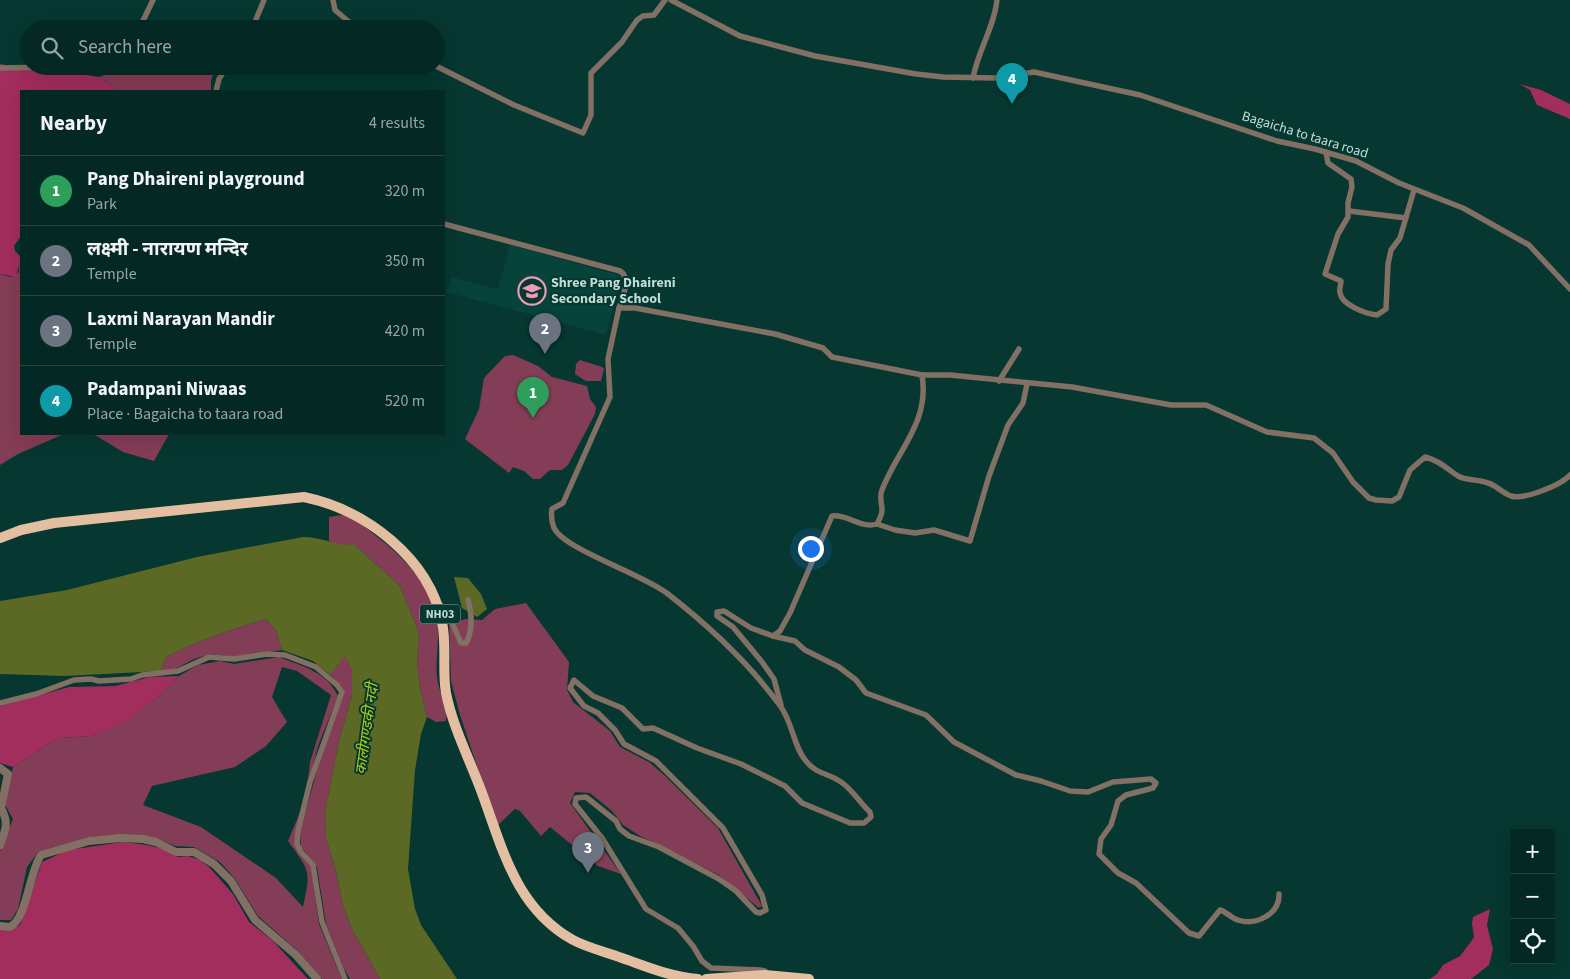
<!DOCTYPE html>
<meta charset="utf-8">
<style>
:root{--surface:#042924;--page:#123531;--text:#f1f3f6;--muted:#97a6a6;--line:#254541;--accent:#ea580c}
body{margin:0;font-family:"Source Sans 3","Noto Sans Devanagari",sans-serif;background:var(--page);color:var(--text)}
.controls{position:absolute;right:15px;bottom:15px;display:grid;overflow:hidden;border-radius:0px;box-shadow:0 5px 20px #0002}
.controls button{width:45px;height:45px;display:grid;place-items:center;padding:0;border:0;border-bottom:1px solid var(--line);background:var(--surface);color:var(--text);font:25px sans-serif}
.you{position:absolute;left:810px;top:548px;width:18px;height:18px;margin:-12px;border:4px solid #fff;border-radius:50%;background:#1a73e8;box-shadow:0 0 0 8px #1a73e833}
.badge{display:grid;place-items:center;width:32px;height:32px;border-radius:50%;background:var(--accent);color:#fff;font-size:16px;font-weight:700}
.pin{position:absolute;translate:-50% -41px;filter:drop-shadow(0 1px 2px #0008)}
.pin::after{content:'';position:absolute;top:26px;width:18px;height:15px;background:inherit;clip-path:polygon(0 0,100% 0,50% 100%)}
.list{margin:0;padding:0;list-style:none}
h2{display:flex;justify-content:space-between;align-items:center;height:65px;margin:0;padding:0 20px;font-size:21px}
h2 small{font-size:16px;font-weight:400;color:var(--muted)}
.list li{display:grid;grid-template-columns:32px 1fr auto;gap:15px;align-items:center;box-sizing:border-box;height:70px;padding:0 20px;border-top:1px solid var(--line)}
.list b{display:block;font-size:19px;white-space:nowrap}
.list p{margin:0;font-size:16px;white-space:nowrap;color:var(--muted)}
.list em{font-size:16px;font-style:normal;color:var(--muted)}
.icon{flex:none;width:28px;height:28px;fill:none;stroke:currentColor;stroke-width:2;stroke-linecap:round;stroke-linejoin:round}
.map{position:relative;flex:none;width:1570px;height:979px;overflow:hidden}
.search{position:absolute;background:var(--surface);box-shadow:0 5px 20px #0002;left:20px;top:20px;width:425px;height:55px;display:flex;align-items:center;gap:12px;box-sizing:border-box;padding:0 18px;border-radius:28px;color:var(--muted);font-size:19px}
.panel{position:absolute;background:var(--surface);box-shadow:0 5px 20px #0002;left:20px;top:90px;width:425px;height:345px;border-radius:0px}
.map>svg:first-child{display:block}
.built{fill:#06433a}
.green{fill:#843d56;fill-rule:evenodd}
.forest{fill:#a22e5e}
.water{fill:#5b6924}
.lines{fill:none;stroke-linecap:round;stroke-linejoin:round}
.minor{stroke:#817063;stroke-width:5.5}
.tertiary{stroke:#817063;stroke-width:8}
.trunk{stroke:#e4bea0;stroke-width:10}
.labels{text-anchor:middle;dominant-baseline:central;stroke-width:4;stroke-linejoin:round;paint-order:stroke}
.shield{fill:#063730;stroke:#88aaa4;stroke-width:1}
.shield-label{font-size:12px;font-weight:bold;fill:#bfdcd5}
.street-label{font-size:14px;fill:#bfdcd5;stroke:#063730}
.poi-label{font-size:14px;font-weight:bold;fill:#bfdcd5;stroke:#063730;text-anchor:start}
.water-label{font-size:15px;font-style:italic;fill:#b0ce11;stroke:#063730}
</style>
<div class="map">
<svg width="1570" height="979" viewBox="0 0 1570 979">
<rect width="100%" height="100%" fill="#063730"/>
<polygon class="built" points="510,245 622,276 605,335 447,292 451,277 498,289"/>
<g class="green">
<polygon points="129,66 217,66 211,80 211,91 120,91 99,77"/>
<polygon points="21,262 21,434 169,434 154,461 123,452 95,435 64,434 18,454 0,465 0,274 11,277 19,272 19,263"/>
<polygon points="513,355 538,366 552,377 587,386 590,399 596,407 595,414 568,465 562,470 550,470 540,479 533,479 524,471 513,467 509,473 465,439 479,409 484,378 505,356"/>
<polygon points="580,360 602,367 604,369 601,381 586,381 575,374 576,364"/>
<path d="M347 514C382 540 426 570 436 615 441 635 435 657 437 677 438 692 449 706 446 721L436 722 427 717 420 688 417 661 419 633 400 586 355 545 340 546 329 541V517Z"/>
<polygon points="526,603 569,662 567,690 573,702 610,731 620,747 649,762 663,774 718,828 762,906 759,908 719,875 640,836 623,825 612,811 590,793 575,792 570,803 621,874 598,866 550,827 541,836 520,811 515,809 497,826 460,715 451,681 449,623 466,619 482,620 495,609"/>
<path d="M266 619 276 630 282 650 234 657 211 654 194 659 175 669 161 671 166 657C197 641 231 629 266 619Z"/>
<polygon points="345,655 352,670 352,695 339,741 325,812 326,839 336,871 342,902 351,927 380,979 350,979 343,967 326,924 317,867 301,847 300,832 322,752 344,694 342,687 330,675"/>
<path d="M279 657C302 666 327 672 338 696L318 746 297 831C295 846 300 856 311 866L319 924 342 979H322L299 952 258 916 235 879 220 862 194 847 175 846 153 837 119 835 90 837 38 852 27 867 18 909 11 920H0V851L13 819 5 805 13 767 58 738 92 736 123 722 157 698 179 676 198 665 220 661 234 664ZM282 667 297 671 331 695 310 762 306 798 288 841C310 872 311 869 303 907L276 878 201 827 143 805 152 786 235 767 266 746 287 722 272 697Z"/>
</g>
<g class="forest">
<polygon points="0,64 46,73 73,73 99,77 120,91 21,91 21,236 14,246 15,251 21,257 16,277 0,274"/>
<polygon points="1519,84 1541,90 1570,104 1570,119 1537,105 1530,90"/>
<polygon points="179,676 157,698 123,723 92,736 58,738 13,767 0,763 0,706 69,687 115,686 150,677"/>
<polygon points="123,842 147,845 164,849 178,857 188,856 200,860 210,868 233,894 249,922 273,941 308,979 0,979 0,928 12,929 20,925 42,862 68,850"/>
<polygon points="1490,909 1487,925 1493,949 1489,965 1471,979 1430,979 1437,974 1443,965 1460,956 1470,943 1474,937 1472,923 1473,917"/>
</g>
<g class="water">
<path d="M303 537C322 537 336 546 355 545L400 586 419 633 417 661 420 688 427 717 421 734 415 770 408 869 415 909 421 925 457 979H380L351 927 342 902 336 871 326 839 325 812 339 741 352 695V670L345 656 330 675 313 661 282 650 276 630 266 619C231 629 197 641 166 657L161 671 65 676 0 674V601L67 590 197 557Z"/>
<polygon points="454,577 468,578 481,594 487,609 477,617 462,608"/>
</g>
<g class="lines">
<g class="minor">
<polyline points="333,0 335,10 349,22 364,29"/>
<polyline points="671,0 740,36 815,56 916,74 943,77 994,78 1034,72 1140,95 1277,141 1315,149 1356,161 1399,183 1463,208 1529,245 1570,289"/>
<polyline points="139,29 153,0"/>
<polyline points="252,29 264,0"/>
<polyline points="436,66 514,105 583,133 591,115 591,73 622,42 637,20 643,16 654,15 665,0"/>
<polyline points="0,68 101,66"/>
<path d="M973 78C978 50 994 28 997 0"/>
<polyline points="216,91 219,79 227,66"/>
<path d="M1326 152 1328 163 1351 179 1352 187 1348 203V217L1338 234 1325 274 1341 281C1341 284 1339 289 1340 293 1342 305 1366 314 1377 315L1386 309 1388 264 1391 250 1400 238 1414 190"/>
<polyline points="1349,211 1406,218"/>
<path d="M444 224 620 271C632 278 622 298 619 308"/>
<path d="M922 375C930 423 897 450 882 490 879 497 882 503 882 510 882 515 879 520 877 524 861 529 848 514 832 516L790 613 780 631 773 636 795 641 805 650 839 667 856 680 866 693 926 715 954 742 1016 775 1041 781 1070 791 1088 792 1113 782 1151 779 1156 783 1153 788 1126 795 1118 801 1111 825 1101 839 1099 854 1118 873 1136 883 1189 933 1199 936 1220 910C1227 912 1231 918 1238 920 1256 926 1280 914 1279 894"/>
<polyline points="999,381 1019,349"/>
<polyline points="877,524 895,530 915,533 934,530 970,541 989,476 1008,425 1023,403 1027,384"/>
<path d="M439 603 448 614 461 643H466C473 631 472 613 468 600"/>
<polyline points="773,636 751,628 724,611 717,612 717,616 733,627 762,662 774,679 781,705"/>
<polyline points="0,703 36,694 74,680 91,679 99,681 131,679 142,675 178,671 209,657 234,659 267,654 285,655 316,667 337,685 342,692 310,782 298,831 297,844 301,852 313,865 322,922 345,979"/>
<path d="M765 973V971L760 970 711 968 702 961 693 946 678 928 646 909 602 838 575 804 576 798 586 797 616 821 620 829 629 836 659 847 719 879 736 891 756 912 760 913 766 910 762 895 723 828 656 761 624 744 615 730 598 713 584 706 570 688 574 680 593 696 622 708 643 729 653 728 697 748 741 764 785 786 802 803 850 823H864L871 817 870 812C860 803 852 789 841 782 829 773 817 775 806 761 794 748 793 724 781 707 750 664 709 626 668 594 643 574 565 550 554 528 551 521 551 516 552 509L563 503 610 397 608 359 619 308H635L775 334 823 348 832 357 922 375H950L1072 387 1171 405H1206L1267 432 1314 438 1333 453 1353 482 1369 498 1376 500 1392 501 1399 497 1410 470 1425 457C1439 460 1447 469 1458 476 1467 481 1478 479 1488 483 1496 485 1502 493 1511 496 1524 500 1561 485 1570 475"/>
</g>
<g class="tertiary">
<path d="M0 768 8 774 1 808C9 823 6 829 0 845"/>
<path d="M0 926 10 927C27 918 29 873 41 855L89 841 121 838 143 839 156 842 176 852H194L214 864 231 881 255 920 296 955 317 979"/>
</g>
<g class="trunk">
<path d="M0 538 21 530 54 523 304 497C366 510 429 558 442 622 447 645 442 670 446 693 453 728 470 760 482 793 503 850 516 908 573 940 588 948 606 952 622 958 648 967 671 977 698 979"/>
<polyline points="706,979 765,975 809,979"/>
</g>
</g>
<defs>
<g id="school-ring" transform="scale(1.4375)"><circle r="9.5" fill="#063730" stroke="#f09ab5" stroke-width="1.5"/><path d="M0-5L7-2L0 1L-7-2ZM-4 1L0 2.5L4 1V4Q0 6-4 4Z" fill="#f09ab5"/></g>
</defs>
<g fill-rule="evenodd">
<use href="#school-ring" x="532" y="291"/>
</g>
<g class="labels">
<rect class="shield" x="420" y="604.5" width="40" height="19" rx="4"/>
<g class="shield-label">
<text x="440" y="614">NH03</text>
</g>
<g class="street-label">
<text transform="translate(1305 135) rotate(17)">Bagaicha to taara road</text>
</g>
<g class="poi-label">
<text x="551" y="283">Shree Pang Dhaireni<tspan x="551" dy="16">Secondary School</tspan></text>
</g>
<g class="water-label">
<text transform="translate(367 729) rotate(-82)">कालीगण्डकी नदी</text>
</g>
</g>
</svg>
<div class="controls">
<button>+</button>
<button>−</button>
<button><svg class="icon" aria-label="locate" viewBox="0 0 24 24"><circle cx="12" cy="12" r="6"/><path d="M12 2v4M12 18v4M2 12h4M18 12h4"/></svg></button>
</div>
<div class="you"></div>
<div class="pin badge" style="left:533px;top:418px;background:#2e9e5b">1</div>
<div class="pin badge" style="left:545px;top:354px;background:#6b7280">2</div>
<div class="pin badge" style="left:588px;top:873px;background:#6b7280">3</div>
<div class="pin badge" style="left:1012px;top:104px;background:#0f9aa8">4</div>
<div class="search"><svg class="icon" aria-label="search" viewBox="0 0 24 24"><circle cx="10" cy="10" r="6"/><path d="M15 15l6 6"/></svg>Search here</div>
<section class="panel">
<h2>Nearby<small>4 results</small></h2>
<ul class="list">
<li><span class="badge" style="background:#2e9e5b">1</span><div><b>Pang Dhaireni playground</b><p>Park</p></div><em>320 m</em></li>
<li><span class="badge" style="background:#6b7280">2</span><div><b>लक्ष्मी - नारायण मन्दिर</b><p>Temple</p></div><em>350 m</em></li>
<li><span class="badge" style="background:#6b7280">3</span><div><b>Laxmi Narayan Mandir</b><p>Temple</p></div><em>420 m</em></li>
<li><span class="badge" style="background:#0f9aa8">4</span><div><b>Padampani Niwaas</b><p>Place · Bagaicha to taara road</p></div><em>520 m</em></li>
</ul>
</section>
</div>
